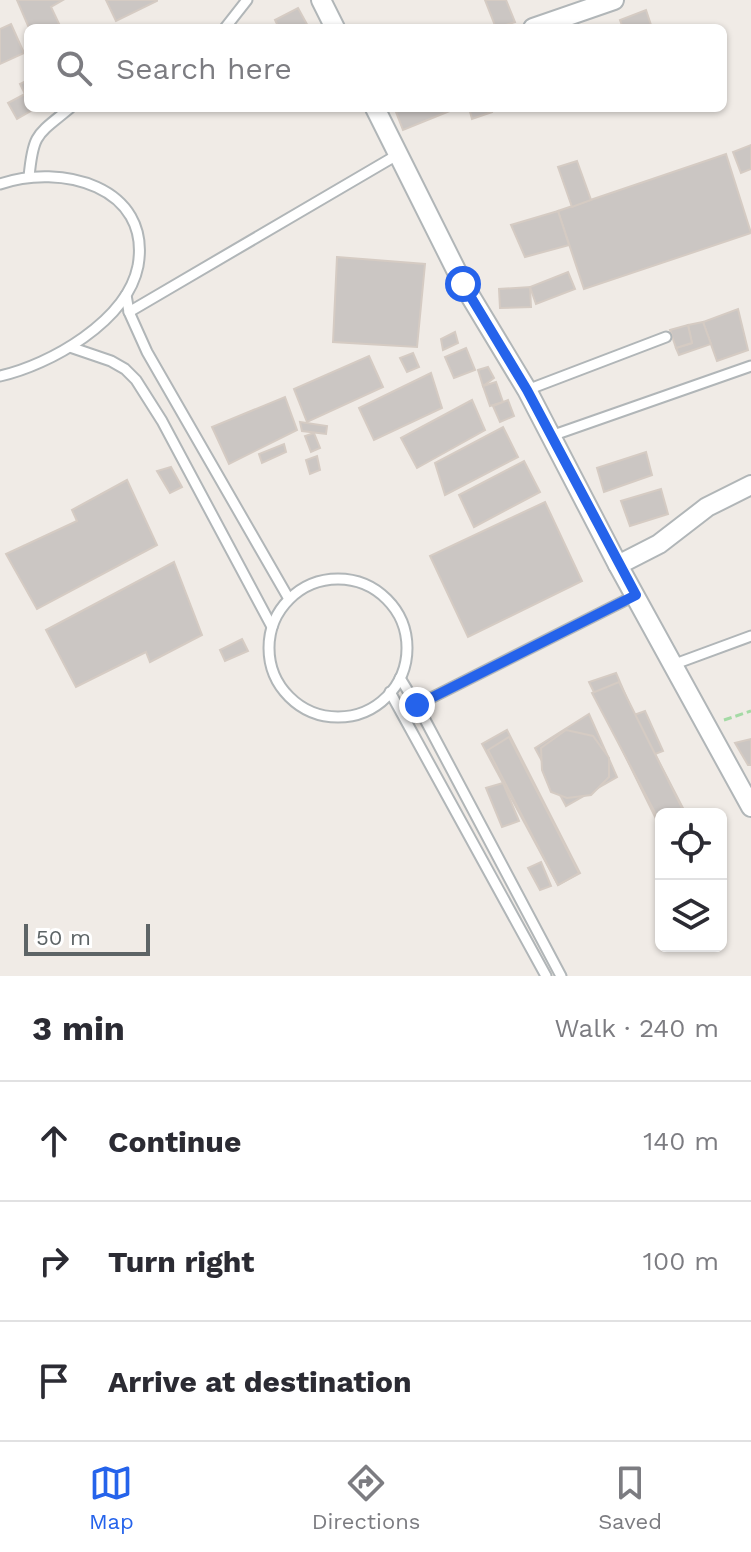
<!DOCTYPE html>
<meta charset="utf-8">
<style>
:root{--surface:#fff;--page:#f2f2f3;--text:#2b2b33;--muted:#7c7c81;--line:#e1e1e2;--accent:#2563eb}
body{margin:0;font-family:"Work Sans",sans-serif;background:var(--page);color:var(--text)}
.controls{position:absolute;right:24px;bottom:24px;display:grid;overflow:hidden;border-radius:12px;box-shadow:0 2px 6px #0004}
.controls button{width:72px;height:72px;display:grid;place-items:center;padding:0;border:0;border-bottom:2px solid var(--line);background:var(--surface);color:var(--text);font:40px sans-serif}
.scale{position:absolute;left:24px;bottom:20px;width:126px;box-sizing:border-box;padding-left:8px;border:4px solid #5d6466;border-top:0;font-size:22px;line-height:28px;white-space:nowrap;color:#5d6466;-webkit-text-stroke:6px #fff;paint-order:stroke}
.stop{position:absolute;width:24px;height:24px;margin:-18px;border:6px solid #2563eb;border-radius:50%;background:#fff}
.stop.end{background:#2563eb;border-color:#fff;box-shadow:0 2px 8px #0008}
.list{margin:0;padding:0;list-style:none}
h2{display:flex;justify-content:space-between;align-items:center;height:104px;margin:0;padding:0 32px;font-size:34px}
h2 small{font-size:26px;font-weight:400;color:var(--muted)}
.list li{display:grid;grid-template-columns:52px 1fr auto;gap:24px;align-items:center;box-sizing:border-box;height:120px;padding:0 32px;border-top:2px solid var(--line)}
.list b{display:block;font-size:30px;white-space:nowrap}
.list em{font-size:26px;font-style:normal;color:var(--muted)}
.icon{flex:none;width:44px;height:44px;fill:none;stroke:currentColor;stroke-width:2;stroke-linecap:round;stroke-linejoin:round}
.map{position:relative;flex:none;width:751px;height:976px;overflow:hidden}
.search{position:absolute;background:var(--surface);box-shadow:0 2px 6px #0004;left:24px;right:24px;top:24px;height:88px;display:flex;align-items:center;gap:20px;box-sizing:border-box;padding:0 28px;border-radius:12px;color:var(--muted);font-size:30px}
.sheet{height:464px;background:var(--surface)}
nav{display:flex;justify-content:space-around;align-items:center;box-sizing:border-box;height:112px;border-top:2px solid var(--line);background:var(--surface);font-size:22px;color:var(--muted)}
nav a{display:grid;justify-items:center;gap:4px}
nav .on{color:var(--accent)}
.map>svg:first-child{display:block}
.building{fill:#cbc6c3;stroke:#d5cbc3;stroke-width:2}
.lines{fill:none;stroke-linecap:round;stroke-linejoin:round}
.service-casing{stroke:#b1b6b8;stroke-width:13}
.minor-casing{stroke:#b1b6b8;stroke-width:22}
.path{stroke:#a4daa5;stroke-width:3;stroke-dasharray:8 4;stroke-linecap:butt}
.service{stroke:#fff;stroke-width:9}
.minor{stroke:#fff;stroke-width:18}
.route{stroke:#2563eb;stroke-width:10}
</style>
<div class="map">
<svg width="751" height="976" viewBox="0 0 751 976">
<rect width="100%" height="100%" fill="#f0ebe6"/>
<g class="building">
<polygon points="17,0 63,0 51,7 61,28 29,28"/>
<polygon points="106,0 157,0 157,1 116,21"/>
<polygon points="485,0 506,0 515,22 496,28"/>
<polygon points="298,8 309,28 279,28 275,20"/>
<polygon points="646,10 652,28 623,28 620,20"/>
<polygon points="11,24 24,53 0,64 0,29"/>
<polygon points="28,80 28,108 36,108 17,119 8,103 25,94 20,84"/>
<polygon points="406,108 457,108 403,130 396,112"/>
<polygon points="469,108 491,108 492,112 472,119"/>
<polygon points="751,145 751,169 741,173 733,152"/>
<polygon points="726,154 751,233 584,289 558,211"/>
<polygon points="577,161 591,200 572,207 558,167"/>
<polygon points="558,211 569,245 525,257 511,225"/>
<polygon points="337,257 425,264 417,347 333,342"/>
<polygon points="568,272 575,289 536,304 530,287"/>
<polygon points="530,287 531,307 500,308 499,289"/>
<polygon points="738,309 748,350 717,361 703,322"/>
<polygon points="703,322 711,344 679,355 676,348 692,343 688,325"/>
<polygon points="688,325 692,343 676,348 670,330"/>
<polygon points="455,332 458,343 443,350 441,339"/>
<polygon points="466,348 475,370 454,378 445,357"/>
<polygon points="413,353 419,367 407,372 400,358"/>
<polygon points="369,356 383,387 307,422 294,389"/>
<polygon points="488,367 494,378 483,386 478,370"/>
<polygon points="431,373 442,408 374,440 359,408"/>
<polygon points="496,382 503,402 490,406 483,386"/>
<polygon points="285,397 297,430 229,464 212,427"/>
<polygon points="472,400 485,430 417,468 401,438"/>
<polygon points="508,400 514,416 500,422 493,406"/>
<polygon points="300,422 327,426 326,434 302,431"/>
<polygon points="503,427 518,457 445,495 435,463"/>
<polygon points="314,433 320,448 311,452 305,436"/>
<polygon points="284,444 286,452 262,463 259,454"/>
<polygon points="646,452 652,475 604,492 597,468"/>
<polygon points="317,456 320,470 310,474 306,460"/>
<polygon points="524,461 540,492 474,527 459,495"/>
<polygon points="171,467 182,487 170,493 157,471"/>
<polygon points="127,480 157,545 37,609 6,554 77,521 72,510"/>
<polygon points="661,489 668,514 630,526 621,501"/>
<polygon points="545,502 582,581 468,637 430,556"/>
<polygon points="174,562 202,635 150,662 146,652 76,687 46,630"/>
<polygon points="242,639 248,651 225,661 220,650"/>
<polygon points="616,673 634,715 645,711 663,751 655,754 686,814 661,814 661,829 589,682"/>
<polygon points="619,682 685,814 661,814 661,824 592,693"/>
<polygon points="589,714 617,777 566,806 535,748"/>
<polygon points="507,730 580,873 558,885 482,744"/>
<polygon points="566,730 593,736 609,758 609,777 591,795 567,798 551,792 542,770 541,748"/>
<polygon points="509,737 579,873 558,885 488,750"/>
<polygon points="751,739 751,765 748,765 735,743"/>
<polygon points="503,783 519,821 502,827 486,788"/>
<polygon points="541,862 551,886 540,890 528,868"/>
</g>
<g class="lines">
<g class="service-casing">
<g id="service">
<polyline points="225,28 247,0"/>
<path d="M29 177C33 133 37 135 70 108"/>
<path d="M0 184C60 163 152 186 138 266 127 321 50 365 0 376"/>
<polyline points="126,295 129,312 147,352 289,599"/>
<polyline points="129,312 397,155"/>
<polyline points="70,347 111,361 125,369 136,380 162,421 272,627"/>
<polyline points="527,390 666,337"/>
<polyline points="551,436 751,366"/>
<circle cx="338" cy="648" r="69"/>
<polyline points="675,664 751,636"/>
<polyline points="400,678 422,714 561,976"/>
<polyline points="390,692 546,976"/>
<polyline points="417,705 636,595"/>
</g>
</g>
<g class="minor-casing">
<g id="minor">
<polyline points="321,0 335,28"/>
<polyline points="533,28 614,0"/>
<polyline points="375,108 463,284 527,390 618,565 751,807"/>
<polyline points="618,565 659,544 707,507 751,485"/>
</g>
</g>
<polyline class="path" points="724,720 751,711"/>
<use href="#service" class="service"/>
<use href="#minor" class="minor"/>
</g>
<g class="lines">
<polyline class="route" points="417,705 636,595 527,390 463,284"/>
</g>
</svg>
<div class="controls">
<button><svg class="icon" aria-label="locate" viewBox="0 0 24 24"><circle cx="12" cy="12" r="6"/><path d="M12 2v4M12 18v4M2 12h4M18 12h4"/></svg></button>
<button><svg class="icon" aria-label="layers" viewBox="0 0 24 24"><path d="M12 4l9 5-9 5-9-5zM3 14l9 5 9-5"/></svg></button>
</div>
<div class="scale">50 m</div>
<div class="stop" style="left:463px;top:284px"></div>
<div class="stop end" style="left:417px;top:705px"></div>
<div class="search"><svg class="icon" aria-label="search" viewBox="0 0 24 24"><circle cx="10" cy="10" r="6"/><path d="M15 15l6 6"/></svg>Search here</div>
</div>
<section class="sheet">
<h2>3 min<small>Walk · 240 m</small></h2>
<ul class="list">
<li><svg class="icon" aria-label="ahead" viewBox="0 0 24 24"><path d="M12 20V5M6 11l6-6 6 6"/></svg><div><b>Continue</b></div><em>140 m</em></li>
<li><svg class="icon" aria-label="right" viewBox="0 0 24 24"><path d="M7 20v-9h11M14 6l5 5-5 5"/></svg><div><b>Turn right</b></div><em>100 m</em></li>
<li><svg class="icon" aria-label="arrive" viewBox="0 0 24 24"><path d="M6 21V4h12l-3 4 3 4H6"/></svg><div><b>Arrive at destination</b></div></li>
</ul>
</section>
<nav>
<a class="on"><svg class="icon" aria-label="map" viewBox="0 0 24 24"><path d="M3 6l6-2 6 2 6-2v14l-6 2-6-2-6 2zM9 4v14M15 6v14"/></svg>Map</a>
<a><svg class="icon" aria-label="directions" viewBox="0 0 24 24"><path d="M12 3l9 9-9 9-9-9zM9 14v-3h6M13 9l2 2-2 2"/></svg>Directions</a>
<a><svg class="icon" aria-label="saved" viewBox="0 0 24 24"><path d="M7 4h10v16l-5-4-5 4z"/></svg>Saved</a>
</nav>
